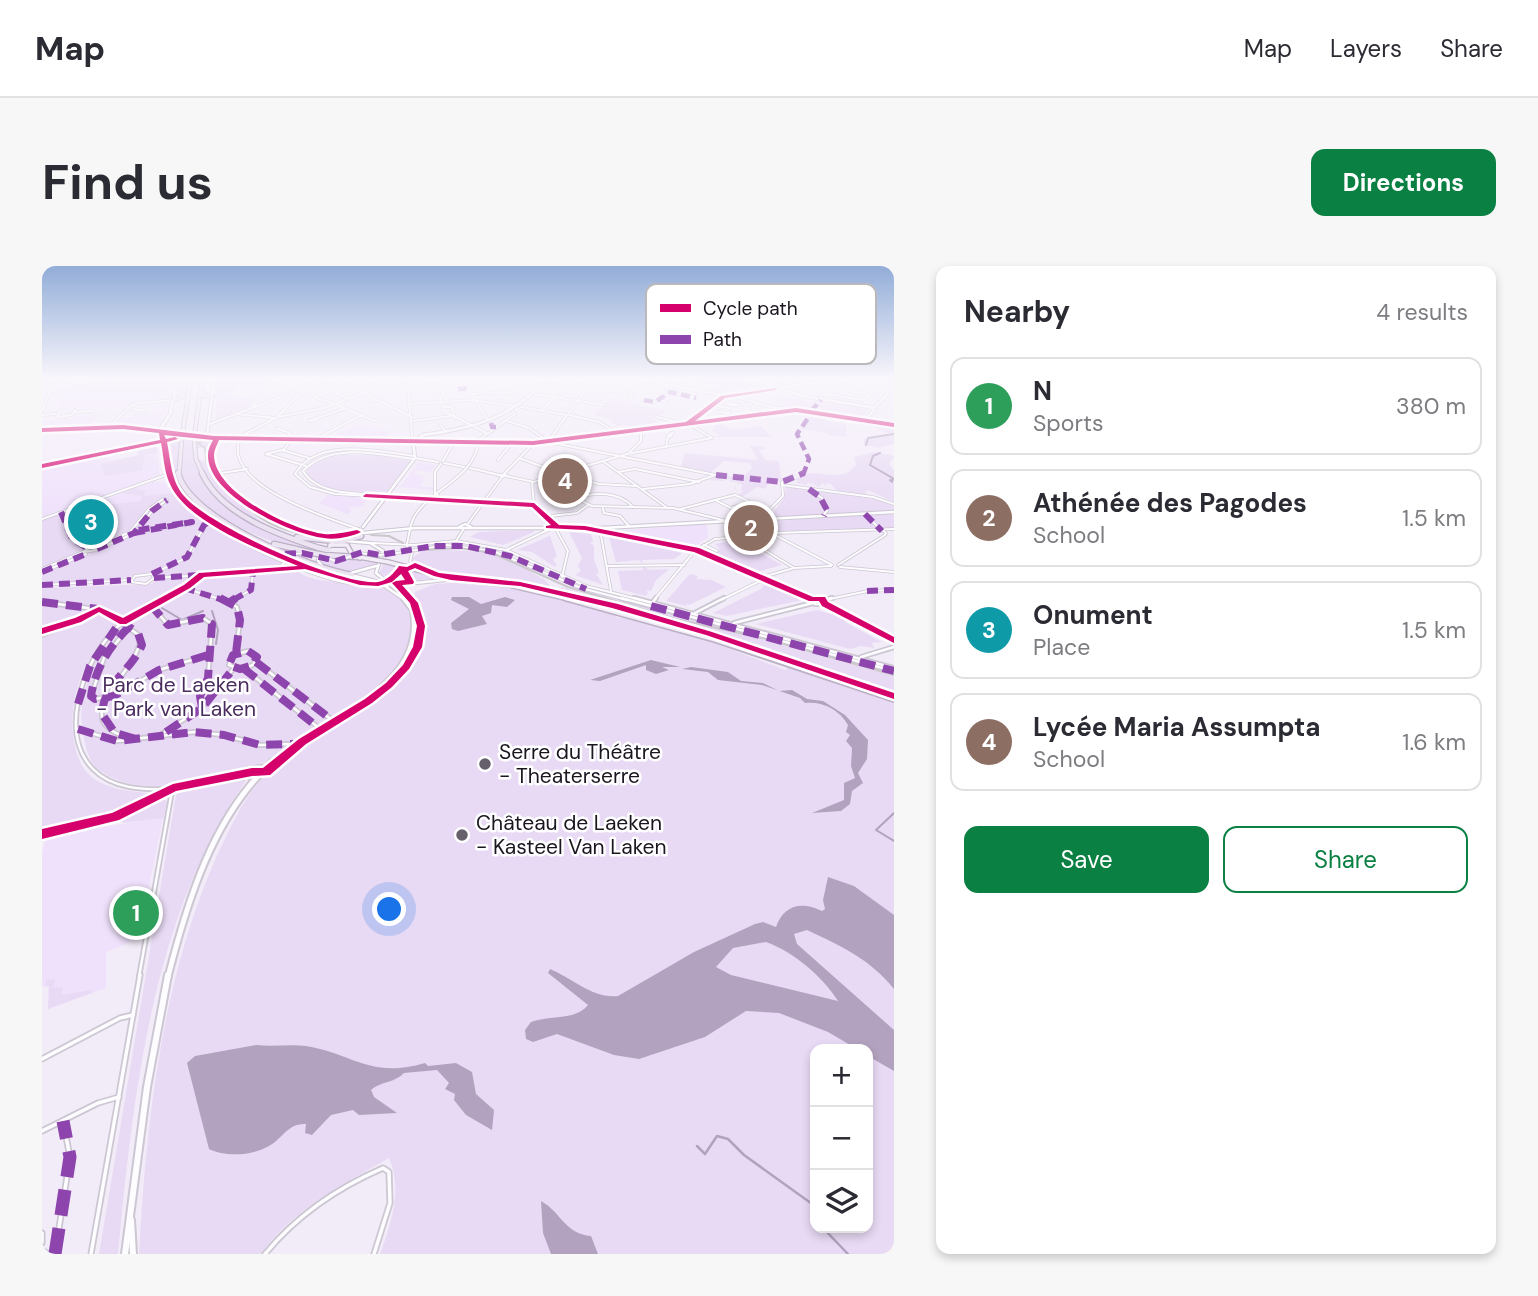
<!DOCTYPE html>
<meta charset="utf-8">
<style>
:root{--surface:#fff;--page:#f7f7f7;--text:#2b2b33;--muted:#7c7c81;--line:#e1e1e2;--accent:#0b8043}
body{margin:0;font-family:"DM Sans",sans-serif;background:var(--page);color:var(--text)}
.controls{position:absolute;right:21px;bottom:21px;display:grid;overflow:hidden;border-radius:14px;box-shadow:0 4px 10px #0003}
.controls button{width:63px;height:63px;display:grid;place-items:center;padding:0;border:0;border-bottom:2px solid var(--line);background:var(--surface);color:var(--text);font:35px sans-serif}
.you{position:absolute;left:348px;top:644px;width:24px;height:24px;margin:-18px;border:5px solid #fff;border-radius:50%;background:#1a73e8;box-shadow:0 0 0 10px #1a73e833}
.badge{display:grid;place-items:center;width:46px;height:46px;border-radius:50%;background:var(--accent);color:#fff;font-size:23px;font-weight:700}
.pin{position:absolute;translate:-50% -50%;border:4px solid #fff;box-shadow:0 2px 7px #0006}
.list{margin:0;padding:0;list-style:none}
h2{display:flex;justify-content:space-between;align-items:center;height:91px;margin:0;padding:0 28px;font-size:30px}
h2 small{font-size:23px;font-weight:400;color:var(--muted)}
.list li{display:grid;grid-template-columns:46px 1fr auto;gap:21px;align-items:center;box-sizing:border-box;height:98px;margin:0 14px 14px;padding:0 14px;border:2px solid var(--line);border-radius:14px}
.list b{display:block;font-size:26px;white-space:nowrap}
.list p{margin:0;font-size:23px;white-space:nowrap;color:var(--muted)}
.list em{font-size:23px;font-style:normal;color:var(--muted)}
.actions{display:flex;gap:14px;padding:21px 28px}
.actions a{flex:1;padding:16px 0;border:2px solid var(--accent);border-radius:14px;text-align:center;font-size:24px;color:var(--accent)}
.actions .main{background:var(--accent);color:#fff}
.icon{flex:none;width:38px;height:38px;fill:none;stroke:currentColor;stroke-width:2;stroke-linecap:round;stroke-linejoin:round}
.map{position:relative;flex:none;width:852px;height:988px;overflow:hidden;border-radius:14px}
header{display:flex;align-items:center;gap:42px;box-sizing:border-box;height:98px;padding:0 35px;background:var(--surface);border-bottom:2px solid var(--line)}
header strong{font-size:33px}
nav{display:flex;gap:38px;margin-inline-start:auto;font-size:24px}
.intro{display:flex;align-items:center;justify-content:space-between;box-sizing:border-box;height:168px;padding:0 42px}
h1{margin:0;font-size:49px}
.button{padding:18px 32px;border-radius:14px;background:var(--accent);color:#fff;font-size:24px;font-weight:700}
main{display:flex;gap:42px;padding:0 42px}
aside{flex:1;background:var(--surface);border-radius:14px;box-shadow:0 4px 10px #0003}
.map>svg:first-child{display:block}
.built{fill:#efe1fb}
.green{fill:#e8daf4;fill-rule:evenodd}
.water{fill:#b2a2bf;fill-rule:evenodd}
.lines{fill:none;stroke-linecap:round;stroke-linejoin:round}
.stream-far1{stroke:#b2a2bf;stroke-width:2}
.stream{stroke:#b2a2bf;stroke-width:2.5}
.street-far2-casing{stroke:#ccc7d2;stroke-width:3.5}
.street-far1-casing{stroke:#ccc7d2;stroke-width:6}
.street-casing{stroke:#ccc7d2;stroke-width:7}
.secondary-far3-casing{stroke:#ccc7d2;stroke-width:4.5}
.secondary-far2-casing{stroke:#ccc7d2;stroke-width:7}
.secondary-far1-casing{stroke:#ccc7d2;stroke-width:9}
.secondary-casing{stroke:#ccc7d2;stroke-width:10}
.primary-far1-casing{stroke:#bbb0c4;stroke-width:6}
.primary-casing{stroke:#bbb0c4;stroke-width:8}
.highway-far1-casing{stroke:#bbb0c4;stroke-width:5}
.highway-casing{stroke:#bbb0c4;stroke-width:7}
.street-far2{stroke:#fdfcfe;stroke-width:2}
.street-far1{stroke:#fdfcfe;stroke-width:2.5}
.street{stroke:#fdfcfe;stroke-width:3.5}
.secondary-far3{stroke:#fdfcfe;stroke-width:2.5}
.secondary-far2{stroke:#fdfcfe;stroke-width:3.5}
.secondary-far1{stroke:#fdfcfe;stroke-width:5}
.secondary{stroke:#fdfcfe;stroke-width:6}
.primary-far1{stroke:#f3edf7;stroke-width:3.5}
.primary{stroke:#f3edf7;stroke-width:4.5}
.highway-far1{stroke:#ece3f2;stroke-width:3.5}
.highway{stroke:#ece3f2;stroke-width:4.5}
.tram{stroke:#cbc8cd;stroke-width:2}
.street-bridge-casing{stroke:#ccc7d2;stroke-width:3.5;stroke-linecap:butt}
.primary-bridge-casing{stroke:#bbb0c4;stroke-width:6;stroke-linecap:butt}
.highway-bridge-far1-casing{stroke:#bbb0c4;stroke-width:5;stroke-linecap:butt}
.highway-bridge-casing{stroke:#bbb0c4;stroke-width:7;stroke-linecap:butt}
.street-bridge{stroke:#fdfcfe;stroke-width:2}
.primary-bridge{stroke:#f3edf7;stroke-width:3.5}
.highway-bridge-far1{stroke:#ece3f2;stroke-width:3.5}
.highway-bridge{stroke:#ece3f2;stroke-width:4.5}
.quiet-far3{stroke:#8e44ad;stroke-width:4.5;stroke-dasharray:9 4.5;stroke-linecap:butt}
.quiet-far2{stroke:#8e44ad;stroke-width:6;stroke-dasharray:11 6;stroke-linecap:butt}
.quiet-far1{stroke:#8e44ad;stroke-width:8;stroke-dasharray:16 8;stroke-linecap:butt}
.quiet{stroke:#8e44ad;stroke-width:13;stroke-dasharray:26 13;stroke-linecap:butt}
.cycleway-casing{stroke:#fff;stroke-width:5}
.cycleway{fill:#d6006c;fill-rule:evenodd}
.poi-dot{fill:#66606c;stroke:#fff;stroke-width:2.5}
.labels{text-anchor:middle;dominant-baseline:central;stroke-width:5;stroke-linejoin:round;paint-order:stroke}
.park-label{font-size:21px;fill:#4a2d5e;stroke:#fff}
.poi-label{font-size:21px;fill:#1b1520;stroke:#fff;text-anchor:start}
.key{fill:#fff;stroke:#bbb9bc;stroke-width:2}
.key-label{font-size:19px;fill:#1b1520}
</style>
<header>
<strong>Map</strong>
<nav><a>Map</a><a>Layers</a><a>Share</a></nav>
</header>
<div class="intro"><h1>Find us</h1><a class="button">Directions</a></div>
<main>
<div class="map">
<svg width="852" height="988" viewBox="0 0 852 988">
<rect width="100%" height="100%" fill="#f2ebf8"/>
<g class="built">
<polygon points="78,112 131,112 101,115 133,113 129,133 89,137 87,140 23,144 16,140 20,127 7,128 12,122 61,115 79,116"/>
<polygon points="127,139 117,161 70,159 96,147 109,147 115,140"/>
<polygon points="48,148 58,148 48,160 0,163 0,156"/>
<polygon points="317,158 346,165 348,173 304,173 296,168"/>
<polygon points="115,181 118,209 0,251 0,203 64,188 68,195 97,189 95,185"/>
<polygon points="377,196 396,199 388,206 375,204 372,208 382,210 378,221 391,221 391,224 358,221"/>
<polygon points="111,216 123,216 130,227 116,230 93,246 46,239"/>
<polygon points="286,229 300,230 326,232 320,240 307,241 309,246 305,248 277,237"/>
<polygon points="661,258 665,260 666,271 651,282 574,265"/>
<polygon points="121,552 96,673 64,686 64,722 6,743 7,720 0,721 0,587 5,569"/>
</g>
<g class="green">
<polygon points="175,112 233,112 228,117 213,119 224,121 197,119 186,130 214,132 204,143 174,155"/>
<polygon points="640,112 689,112 712,119 721,118 698,123 691,120 684,125 670,126 681,119 662,118 654,123 648,122 658,117"/>
<polygon points="750,131 765,135 769,132 828,144 818,152 790,145 796,150 774,147 773,150 783,151 783,155 804,158 805,171 787,169 785,167 758,163 765,149 757,143 740,142 745,136 735,134"/>
<polygon points="568,132 625,145 610,153 616,155 609,160 603,157 594,163 583,159 570,161 575,159 569,156 570,154 552,149 557,144 543,144 560,142"/>
<polygon points="831,149 834,156 852,160 852,178 835,182 822,178 822,173 847,168 830,160 825,153"/>
<polygon points="675,156 688,164 720,160 728,171 672,171 677,169 670,164 673,162 671,157"/>
<polygon points="121,166 138,171 136,213 144,226 185,258 280,305 337,317 281,308 156,247 137,228 128,212"/>
<path d="M143 170 150 171C150 213 188 248 225 266 241 274 260 278 278 284L274 287C225 276 164 256 138 209Z"/>
<path d="M155 171 172 173 169 182H156V192L165 198 182 222 224 260C190 245 150 210 155 171Z"/>
<polygon points="708,180 721,180 723,184 717,184 723,194 737,195 739,215 727,214 724,223 715,221 700,231 696,229 702,225 692,223 693,219 694,224 699,224 700,218 692,217 701,215 687,216 689,213 678,212 682,215 667,214 679,209 701,212 710,202 707,197 682,195 668,207 639,201 643,187 716,194"/>
<polygon points="115,181 115,187 103,188 100,204 63,210 58,198 97,189 95,185"/>
<path d="M833 186 852 190 847 198 852 204V236L826 224 823 227 830 231 797 227 789 218 784 217V221L780 216 778 221 765 216V219L754 217 757 215 753 213C757 212 760 209 764 208 781 204 801 218 814 198L812 191Z"/>
<path d="M301 189H333L369 195 344 226C319 225 284 229 265 209V203L282 192Z"/>
<polygon points="744,220 832,233 852,239 852,245 727,252 742,232"/>
<path d="M93 222 103 225 102 230 130 227 145 245 163 256C153 264 153 280 143 289 114 316 39 315 0 318V254L63 233 67 239 98 235 100 230 80 227Z"/>
<polygon points="832,248 852,249 852,262 734,266 727,264 724,256"/>
<path d="M165 258C191 270 217 282 242 295 249 299 257 307 263 310 290 321 339 312 359 332 373 346 369 378 361 393 343 425 303 442 273 460 257 470 230 493 216 499 176 516 88 536 53 500 45 491 43 478 41 465 33 425 57 383 84 356L60 343 0 335V322L109 318 114 314V308L150 288Z"/>
<polygon points="490,264 492,266 461,279 428,271 437,266"/>
<polygon points="527,266 549,268 551,276 548,276 552,280 552,294 557,307 554,308 561,319 533,309 539,305 536,300 540,292"/>
<polygon points="508,270 515,290 511,294 514,297 511,297 515,298 513,301 490,286 475,284"/>
<polygon points="567,271 640,287 632,293 600,294 601,298 597,294 574,296"/>
<polygon points="698,273 707,281 712,279 710,282 740,299 718,305 663,283 675,285 678,283 673,278"/>
<polygon points="383,283 443,286 468,294 503,314 508,320 502,323 402,309 402,305 379,302 371,297 370,292"/>
<path d="M278 291H304L301 293 336 297C318 309 300 306 281 299Z"/>
<polygon points="342,297 350,298 400,312 354,316 337,307"/>
<polygon points="601,300 607,304 627,303 614,314 609,325 603,324 606,326 604,330 580,324 576,305 601,304"/>
<polygon points="648,308 656,310 654,313 670,314 684,321 647,339 644,337 645,340 624,335"/>
<polygon points="528,315 820,392 852,405 660,352 852,406 676,361 852,410 852,430 660,366 516,326 520,321 632,353 524,319 532,320 526,317"/>
<polygon points="720,315 727,316 724,319 760,334 685,350 671,347 719,323 722,319 716,316"/>
<path d="M423 316 487 325 572 347 575 352 589 351 654 370 743 404 748 400 852 435V988H338C349 959 361 922 347 892 299 920 252 942 219 988H97C105 838 124 680 196 547 213 516 237 493 265 474 296 453 362 426 375 384 382 364 372 346 373 326L393 318ZM773 783H826V962H773Z"/>
<polygon points="0,338 52,347 56,345 0,366"/>
<polygon points="775,344 806,353 803,356 840,376 830,377 832,382 819,380 808,383 714,358"/>
<path d="M61 347 74 358C43 390 25 430 32 475 34 489 39 503 51 512 69 525 92 525 112 528L68 550 0 565V371Z"/>
<path d="M207 510C111 645 91 827 76 988H57L134 529 140 524Z"/>
<polygon points="121,533 125,535 122,552 81,557 79,554"/>
<polygon points="13,713 11,722 21,721 19,729 50,724 49,727 6,743 7,720 3,720 5,714"/>
</g>
<g class="water">
<polygon points="410,331 427,331 439,338 463,331 473,334 465,341 450,339 449,347 440,350 445,358 416,365 410,363 409,357 427,343 409,334"/>
<polygon points="609,394 638,401 620,401 627,404 614,408 604,404 604,399 558,415 548,414"/>
<path d="M649 401 686 406 699 415 721 417 737 425 750 424 765 433 781 435 803 449 826 474 825 493 816 507 821 517 810 525 808 538 799 545 770 547 802 534V517L813 512 809 500 810 482 804 475 808 469 804 466 806 459C797 443 780 435 763 437L758 432 720 419 676 414 666 406 640 403Z"/>
<path d="M786 611 812 620 852 649V723C828 693 799 680 765 664L752 668 755 678 852 764V805L826 790V783H815L786 766 737 747 704 745 663 771 597 793 572 789 515 768 491 776 484 773 483 764 489 756C506 749 534 755 546 739L506 707 508 703C530 712 551 733 576 730L652 686 713 658 721 656 734 661C742 639 759 635 780 645L783 643 781 634ZM724 676C752 686 781 711 796 735L689 709 674 701 691 682Z"/>
<path d="M214 779C231 781 249 778 264 780 312 788 328 813 383 797L386 800 414 797 430 806 434 828 452 844 450 864 424 849 412 834 413 828 403 823 407 817 395 804 362 807C353 817 339 815 329 824L332 831 355 847 317 849 311 844 289 849 270 869 263 867 264 858C246 857 241 872 227 880 210 890 183 891 167 883L145 797 153 790Z"/>
<path d="M499 935C519 946 523 968 549 970L556 988H509L501 967Z"/>
</g>
<g class="lines">
<g class="stream-far1">
<polyline points="824,179 826,172 852,168"/>
<polyline points="838,187 831,190 828,199 852,213"/>
<polyline points="850,216 848,214 851,214"/>
<polyline points="120,342 140,354 161,345"/>
<polyline points="170,345 176,364 174,378"/>
<polyline points="852,547 834,564 852,575"/>
</g>
<g class="stream">
<polyline points="655,880 663,888 675,870 686,873 702,889 773,940"/>
<polyline points="781,962 806,988"/>
</g>
<g class="street-far2-casing">
<g id="street-far2">
<polyline points="325,112 342,121"/>
<polyline points="365,112 370,170"/>
<polyline points="389,112 395,120 402,145 431,160"/>
<polyline points="419,112 446,154"/>
<polyline points="735,112 739,113"/>
<polyline points="785,112 790,117"/>
<polyline points="504,113 590,128"/>
<path d="M293 114 256 130 234 152 197 171C197 176 195 183 196 188 203 226 284 251 316 263"/>
<polyline points="295,114 370,151"/>
<polyline points="233,115 253,112"/>
<polyline points="728,117 735,116"/>
<polyline points="735,119 744,120"/>
<polyline points="637,120 647,114"/>
<polyline points="411,122 418,126"/>
<polyline points="739,122 764,117 795,118"/>
<polyline points="416,123 427,122"/>
<polyline points="396,125 401,126 402,130 398,131"/>
<polyline points="807,125 827,129"/>
<polyline points="617,126 626,120"/>
<polyline points="431,128 472,126"/>
<polyline points="493,128 562,139"/>
<polyline points="611,128 619,132"/>
<polyline points="784,128 821,134 832,125"/>
<polyline points="690,130 730,141 852,159"/>
<polyline points="783,130 790,121 807,112"/>
<polyline points="588,134 591,125 602,115"/>
<polyline points="602,134 613,136 628,126 654,132"/>
<polyline points="617,134 626,136"/>
<polyline points="674,135 687,137"/>
<polyline points="329,136 337,134"/>
<polyline points="459,137 479,117 475,112"/>
<polyline points="554,137 566,125"/>
<polygon points="687,137 697,139 686,139"/>
<polyline points="716,137 710,142 716,149"/>
<polyline points="292,138 272,131 288,125 306,132"/>
<polyline points="292,138 333,155"/>
<polyline points="368,138 431,134 472,140"/>
<polyline points="668,139 688,142 687,148"/>
<polyline points="211,141 235,112"/>
<polyline points="401,141 410,141 413,152"/>
<polyline points="479,141 524,149"/>
<polyline points="91,143 104,145"/>
<polyline points="19,144 15,151 30,149 33,144"/>
<polyline points="0,145 9,122 68,112"/>
<polyline points="500,145 524,116"/>
<polyline points="33,146 51,145"/>
<polyline points="676,146 686,147"/>
<polyline points="194,148 233,152"/>
<polyline points="526,148 546,120 548,112"/>
<polyline points="0,149 14,148"/>
<polyline points="527,149 557,156 575,167"/>
<polyline points="236,151 282,142 329,124 406,112"/>
<polyline points="614,151 645,158"/>
<polyline points="274,154 267,155 304,142"/>
<polyline points="823,154 832,144 829,141"/>
<polyline points="371,155 409,150"/>
<polyline points="465,155 487,162 504,174"/>
<polyline points="168,158 288,112"/>
<polyline points="646,158 683,130"/>
<polyline points="398,159 404,165"/>
<polyline points="649,159 670,172"/>
<polyline points="67,161 91,138 131,134"/>
<polyline points="433,161 444,167"/>
<polyline points="235,162 249,168 240,174"/>
<path d="M175 172C150 221 243 266 282 270 293 271 304 268 315 266"/>
<polyline points="378,173 505,177 751,144"/>
<polyline points="508,173 525,149"/>
<polyline points="270,175 320,149"/>
<path d="M120 176C123 193 122 213 133 227 161 263 240 297 282 311 303 318 325 320 346 320"/>
<polyline points="434,176 473,148 471,146"/>
<polyline points="511,177 674,209"/>
<polyline points="624,181 626,170 631,166 628,171"/>
<polyline points="241,185 249,174"/>
<polyline points="588,186 599,175 599,164"/>
<path d="M372 190C336 185 275 171 253 208L268 221 293 228 492 239"/>
<polyline points="373,192 396,196"/>
<polyline points="477,192 515,206"/>
<polyline points="514,192 538,202"/>
<polyline points="456,194 470,177"/>
<polyline points="401,195 412,175"/>
<polyline points="562,196 624,241"/>
<polyline points="402,197 422,201"/>
<polyline points="264,200 224,188 240,184 267,192"/>
<polyline points="428,202 457,209"/>
<polygon points="516,206 519,206 514,207"/>
<polyline points="576,206 593,203 657,216"/>
<polyline points="520,207 585,188 670,172"/>
<polyline points="174,208 205,203"/>
<polyline points="462,208 491,178"/>
<polyline points="519,208 557,218 595,220"/>
<polygon points="457,209 464,209 460,211"/>
<polyline points="464,210 492,216 515,208"/>
<polyline points="499,215 550,240 631,242 685,255"/>
<polyline points="490,216 492,239 510,259"/>
<polyline points="740,219 831,231 852,238"/>
<polyline points="601,223 648,218 673,209"/>
<polyline points="769,225 780,232 785,245 781,249"/>
<polyline points="396,229 393,228 393,206 399,198"/>
<polygon points="693,229 708,236 689,242 673,234"/>
<path d="M354 230C326 226 278 233 261 205 288 176 336 188 371 193"/>
<path d="M533 232C552 226 577 225 591 241"/>
<polyline points="443,234 460,211"/>
<polyline points="561,242 562,247 578,250 587,260"/>
<polyline points="639,243 673,234"/>
<polyline points="20,247 30,273 45,282"/>
<polyline points="823,248 840,265"/>
<polyline points="500,251 535,247 546,239"/>
<polyline points="0,253 124,209"/>
<polyline points="725,253 729,242 741,230 740,216"/>
<polyline points="721,254 726,266"/>
<polyline points="425,259 440,238"/>
<polyline points="543,262 654,284 770,333 781,334"/>
<polyline points="514,263 526,285 520,311"/>
<polyline points="96,264 110,245 125,234"/>
<polyline points="558,264 569,325"/>
<polyline points="92,267 150,256 96,264"/>
<polyline points="725,267 733,268"/>
<polyline points="733,267 852,263"/>
<polyline points="698,269 752,302"/>
<polyline points="733,269 790,299"/>
<polyline points="414,275 421,264"/>
<polyline points="330,277 372,279 414,275 464,284 544,320 599,334"/>
<path d="M365 278C367 269 368 259 372 251 391 220 433 213 437 173"/>
<polyline points="364,279 370,287 368,295 372,300"/>
<polyline points="662,279 675,285"/>
<polygon points="49,281 55,284 41,286"/>
<polyline points="53,281 88,266 107,243 121,233"/>
<polyline points="55,283 91,268"/>
<polyline points="464,284 508,263"/>
<polyline points="654,284 673,273 728,269"/>
<polyline points="316,287 336,289"/>
<polyline points="249,288 263,287"/>
<polyline points="349,288 405,279 451,285 539,322 585,334"/>
<polyline points="282,290 293,295 302,293"/>
<polyline points="796,299 840,271 844,268 842,265"/>
<polyline points="565,300 642,299"/>
<polyline points="798,301 852,306"/>
<polyline points="0,303 41,286"/>
<polyline points="0,306 44,288"/>
<polygon points="110,308 112,312 104,318 89,316 93,310"/>
<polyline points="110,308 144,292 165,256"/>
<polyline points="724,310 752,302 789,300"/>
<polyline points="112,312 233,305 244,295"/>
<polyline points="0,319 88,314"/>
<polyline points="142,322 181,334"/>
<polyline points="116,334 129,327"/>
<polyline points="191,334 209,324 211,306"/>
<polyline points="612,334 651,287"/>
<polyline points="679,334 720,314"/>
<polyline points="783,334 826,325 852,324"/>
</g>
</g>
<g class="street-far1-casing">
<g id="street-far1">
<path d="M119 332C100 342 80 353 67 370 40 402 17 468 51 503 70 523 102 524 127 523"/>
<polyline points="178,332 195,341 198,354 194,387"/>
<polyline points="579,332 852,405"/>
<polyline points="592,332 852,402"/>
<polyline points="769,332 780,333 783,338 852,374"/>
<polyline points="770,333 773,338 783,338"/>
<polyline points="783,334 790,332"/>
<path d="M0 336 61 344 98 370C103 403 10 458 97 474"/>
<polyline points="188,336 194,332"/>
<polyline points="611,336 614,332"/>
<polyline points="108,338 126,359 161,352 170,358 166,412 158,430 160,442"/>
<polyline points="653,347 682,332"/>
<polyline points="692,357 771,337"/>
<polyline points="87,361 62,392 49,430 53,433 72,430 117,404 166,389"/>
<polyline points="0,365 36,354 57,343"/>
<polygon points="206,385 215,391 211,399 198,403 187,399 191,389"/>
<polyline points="819,391 852,381"/>
<polyline points="214,396 290,454"/>
<polyline points="201,402 277,462"/>
<polyline points="36,463 75,475 152,466 182,469 218,479 252,478"/>
<polyline points="121,467 160,442 192,402"/>
<polyline points="97,711 130,525"/>
</g>
</g>
<g class="street-casing">
<g id="street">
<polyline points="0,793 78,752 91,749"/>
<polyline points="0,865 56,837 77,831"/>
<polyline points="0,967 0,977"/>
<polyline points="13,988 28,891 21,855"/>
<polyline points="49,988 98,709"/>
<path d="M223 988C255 949 295 922 341 902L347 906 348 937 332 988"/>
</g>
</g>
<g class="secondary-far3-casing">
<g id="secondary-far3">
<polyline points="591,112 685,130 731,123"/>
<polyline points="708,112 760,130 828,141 833,141 852,121"/>
<polyline points="0,164 86,161 180,172 374,174 381,169"/>
<path d="M381 169C432 162 471 152 505 112"/>
<polyline points="165,171 172,112"/>
<polyline points="120,176 117,165 128,148 136,112"/>
<polyline points="0,200 120,176"/>
<polyline points="321,261 373,192 371,174"/>
<polyline points="417,261 423,258 429,261"/>
<polyline points="316,263 315,266 321,267 373,262 560,262 852,246"/>
<polyline points="303,275 328,277 341,285 334,307 368,334"/>
<polyline points="281,301 276,295 277,288 291,278"/>
<polyline points="309,307 334,300"/>
<polyline points="309,309 337,316 363,334"/>
<polyline points="354,319 411,313"/>
</g>
</g>
<g class="secondary-far2-casing">
<g id="secondary-far2">
<polyline points="361,332 372,346"/>
<path d="M228 498C279 452 397 420 367 332"/>
</g>
</g>
<g class="secondary-far1-casing">
<g id="secondary-far1">
<polyline points="204,505 222,502"/>
<polyline points="0,568 73,551 131,522 218,507"/>
<path d="M126 711C145 636 171 550 230 496"/>
</g>
</g>
<g class="secondary-casing">
<g id="secondary">
<polyline points="89,954 91,988"/>
<polyline points="0,986 4,988"/>
<polyline points="83,988 105,821 126,709"/>
</g>
</g>
<g class="primary-far1-casing">
<g id="primary-far1">
<polyline points="288,279 305,279 310,288 318,292"/>
<polyline points="317,291 334,294"/>
<polyline points="346,296 410,313 467,319 531,334"/>
</g>
</g>
<g class="primary-casing">
<polyline id="primary" points="524,332 672,373 852,433"/>
</g>
<g class="highway-far1-casing">
<g id="highway-far1">
<polyline points="0,118 22,112"/>
<polyline points="160,125 162,130 171,130"/>
<polyline points="131,134 140,131 143,112"/>
<polyline points="141,164 149,112"/>
<polyline points="153,166 160,112"/>
<polyline points="152,171 154,193 161,209"/>
<polyline points="137,209 140,169"/>
</g>
</g>
<g class="highway-casing">
<g id="highway">
<path d="M136 207C148 254 266 301 310 309"/>
<path d="M160 207C179 249 237 269 277 282"/>
<polyline points="255,271 301,276"/>
<polyline points="298,275 319,270"/>
<polyline points="232,278 271,287"/>
<polyline points="282,289 315,291"/>
</g>
</g>
<use href="#street-far2" class="street-far2"/>
<use href="#street-far1" class="street-far1"/>
<use href="#street" class="street"/>
<use href="#secondary-far3" class="secondary-far3"/>
<use href="#secondary-far2" class="secondary-far2"/>
<use href="#secondary-far1" class="secondary-far1"/>
<use href="#secondary" class="secondary"/>
<use href="#primary-far1" class="primary-far1"/>
<use href="#primary" class="primary"/>
<use href="#highway-far1" class="highway-far1"/>
<use href="#highway" class="highway"/>
<g class="tram">
<path d="M164 196 163 182 156 177 164 174 168 176 165 194C204 254 241 275 313 271"/>
<polyline points="329,269 347,270 361,277"/>
<polyline points="383,284 418,282 450,287 526,321 634,353 720,372 852,409"/>
<polyline points="0,371 60,347"/>
</g>
<g class="street-bridge-casing">
<g id="street-bridge">
<polyline points="336,289 349,288"/>
<polyline points="302,293 316,287"/>
</g>
</g>
<g class="primary-bridge-casing">
<polyline id="primary-bridge" points="334,294 346,296"/>
</g>
<g class="highway-bridge-far1-casing">
<g id="highway-bridge-far1">
<polyline points="140,169 141,164"/>
<polyline points="152,171 153,166"/>
</g>
</g>
<g class="highway-bridge-casing">
<g id="highway-bridge">
<polyline points="277,282 286,284"/>
<polyline points="271,287 282,289"/>
</g>
</g>
<use href="#street-bridge" class="street-bridge"/>
<use href="#primary-bridge" class="primary-bridge"/>
<use href="#highway-bridge-far1" class="highway-bridge-far1"/>
<use href="#highway-bridge" class="highway-bridge"/>
<g class="quiet-far3">
<polyline points="416,123 427,122"/>
<polyline points="602,134 613,136 628,126 654,132"/>
<polyline points="769,145 779,134"/>
<polyline points="449,157 450,161 454,161"/>
<polyline points="761,209 767,193 755,168 771,145"/>
</g>
<g class="quiet-far2">
<polyline points="674,209 740,216 762,207"/>
<polyline points="767,223 778,231 785,244 782,250"/>
<polyline points="19,246 30,273 45,282"/>
<polyline points="823,248 840,265"/>
<polyline points="92,267 150,256 96,264"/>
<polyline points="55,283 92,267 110,245 125,234"/>
<polyline points="243,288 260,287 294,295 321,286 338,289 391,280 424,280 468,290 544,323"/>
<polyline points="0,306 44,288"/>
<polyline points="110,308 145,291 162,259 167,256"/>
<polyline points="112,312 158,309"/>
<polyline points="0,319 89,314"/>
<polyline points="142,322 181,334"/>
<polyline points="825,325 852,324"/>
<polyline points="191,334 209,324 211,306"/>
</g>
<g class="quiet-far1">
<polyline points="178,332 195,341 198,354 194,387"/>
<polyline points="0,336 56,343"/>
<polyline points="188,336 194,332"/>
<polyline points="108,338 126,359 161,352 170,358 166,412 158,430 160,442"/>
<polyline points="609,340 852,405"/>
<path d="M77 354 96 367 100 379C89 405 61 418 60 448L73 467 97 474"/>
<path d="M88 360C68 379 53 403 49 430L53 433 72 430 117 404 166 389"/>
<polygon points="206,385 215,391 211,399 198,403 187,399 191,389"/>
<polyline points="214,396 290,454"/>
<polyline points="201,402 277,462"/>
<polyline points="36,438 48,400 74,362"/>
<polyline points="36,463 75,475 152,466 182,469 218,479 252,478"/>
<polyline points="124,466 160,442 192,402"/>
</g>
<polyline class="quiet" points="13,988 28,891 21,855"/>
<g class="cycleway-casing">
<g id="cycleway">
<path d="M733 122 735 124 683 132 653 155 754 142 852 157V161L754 146 491 179 177 174C175 179 172 184 172 189 172 227 250 264 282 268 293 269 304 266 315 264L319 266C309 271 293 274 282 272 248 268 165 229 166 189 166 183 169 178 171 174L122 169 124 173 133 171 136 173 125 176C129 196 129 216 143 231 168 260 298 320 336 316 345 315 352 307 357 300L365 301 373 297 397 307 478 316 576 338 670 366 852 427V433L664 369 570 342 478 320 409 314 392 310 373 302 366 305 372 316 371 318 360 319 376 337 383 360 380 381 367 403 350 421 330 437 264 478 228 509 210 510 134 525 77 554 0 573V563L70 547 131 518 210 502H221L257 473 323 433 344 417 361 399 371 381 375 360 368 337 350 317 354 315 363 314 359 308 350 316 336 320 318 319 263 303 162 311 148 322 84 358H78L57 346 39 356 0 368V362L33 352 57 341 81 352 142 319 157 307 256 300C220 285 146 256 129 220 122 207 122 192 119 177L0 202V198L118 174 117 167 81 163 0 166V162L81 159 172 170 491 175 644 156 679 130Z"/>
<polygon points="324,228 492,237 517,259 543,260 657,282 771,331 783,331 786,336 852,371 852,377 780,340 777,335 767,335 652,286 543,264 504,262 504,260 509,259 490,241 322,231 321,230"/>
</g>
</g>
<use href="#cycleway" class="cycleway"/>
</g>
<linearGradient id="sky" x2="0" y2="1"><stop stop-color="#92add8"/><stop offset="0.45" stop-color="#f9f6fc"/><stop offset="1" stop-color="#f9f6fc" stop-opacity="0"/></linearGradient>
<rect width="852" height="250" fill="url(#sky)"/>
<g class="poi-dot">
<circle cx="443" cy="498" r="7"/>
<circle cx="420" cy="569" r="7"/>
</g>
<g class="labels">
<g class="park-label">
<text x="134" y="419">Parc de Laeken<tspan x="134" dy="24">- Park van Laken</tspan></text>
</g>
<g class="poi-label">
<text x="457" y="486">Serre du Théâtre<tspan x="457" dy="24">- Theaterserre</tspan></text>
<text x="434" y="557">Château de Laeken<tspan x="434" dy="24">- Kasteel Van Laken</tspan></text>
</g>
</g>
<rect x="604" y="18" width="230" height="80" rx="10" class="key"/>
<rect x="618" y="38" width="31" height="8" fill="#d6006c"/>
<rect x="618" y="69" width="31" height="9" fill="#8e44ad"/>
<g class="key-label">
<text x="661" y="49">Cycle path</text>
<text x="661" y="80">Path</text>
</g>
</svg>
<div class="controls">
<button>+</button>
<button>−</button>
<button><svg class="icon" aria-label="layers" viewBox="0 0 24 24"><path d="M12 4l9 5-9 5-9-5zM3 14l9 5 9-5"/></svg></button>
</div>
<div class="you"></div>
<div class="pin badge" style="left:94px;top:647px;background:#2e9e5b">1</div>
<div class="pin badge" style="left:709px;top:262px;background:#8d6e63">2</div>
<div class="pin badge" style="left:49px;top:256px;background:#0f9aa8">3</div>
<div class="pin badge" style="left:523px;top:215px;background:#8d6e63">4</div>
</div>
<aside>
<h2>Nearby<small>4 results</small></h2>
<ul class="list">
<li><span class="badge" style="background:#2e9e5b">1</span><div><b>N</b><p>Sports</p></div><em>380 m</em></li>
<li><span class="badge" style="background:#8d6e63">2</span><div><b>Athénée des Pagodes</b><p>School</p></div><em>1.5 km</em></li>
<li><span class="badge" style="background:#0f9aa8">3</span><div><b>Onument</b><p>Place</p></div><em>1.5 km</em></li>
<li><span class="badge" style="background:#8d6e63">4</span><div><b>Lycée Maria Assumpta</b><p>School</p></div><em>1.6 km</em></li>
</ul>
<div class="actions"><a class="main">Save</a><a>Share</a></div>
</aside>
</main>
